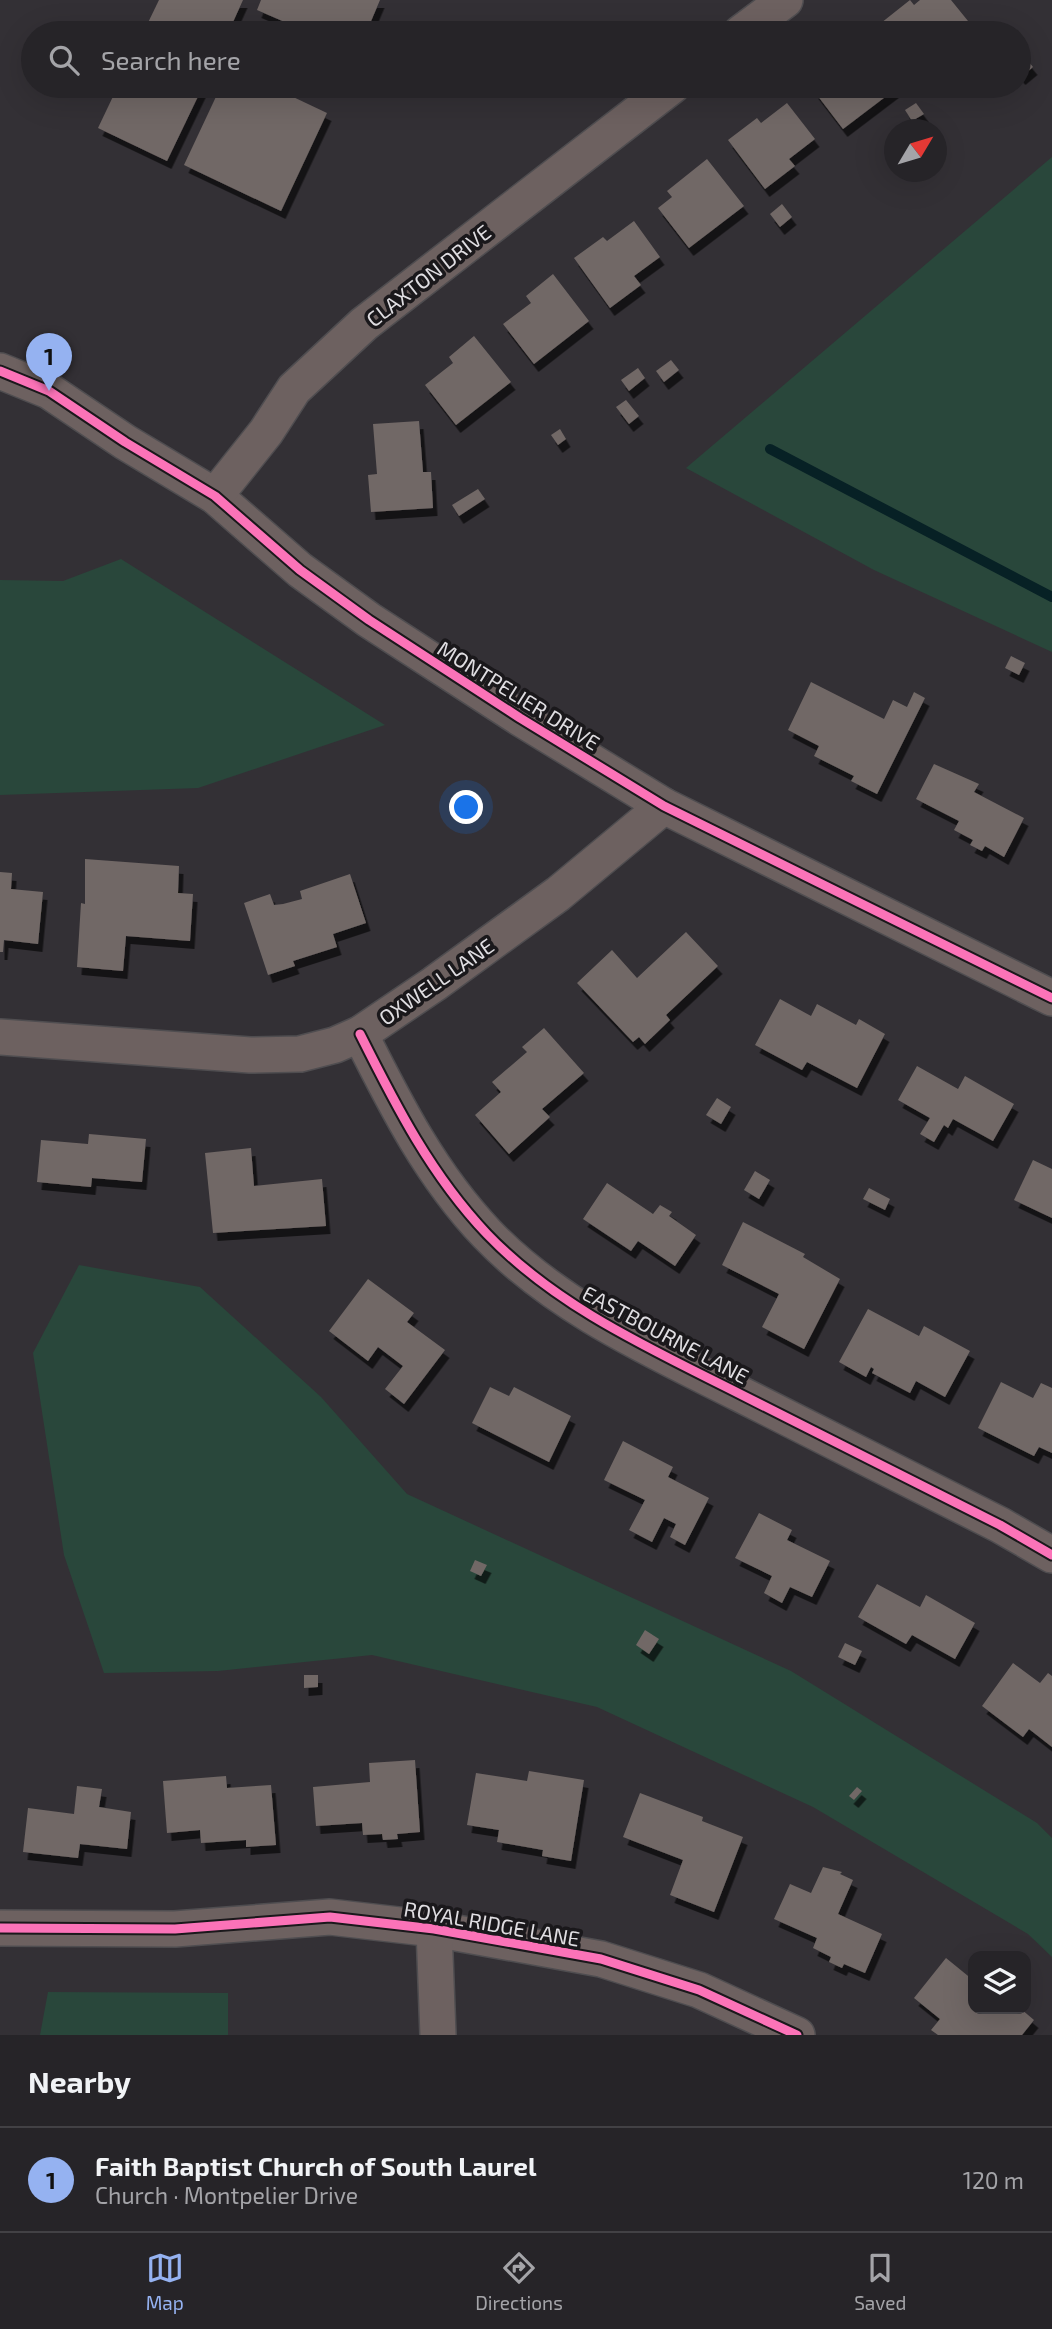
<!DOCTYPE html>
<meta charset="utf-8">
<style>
:root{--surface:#262428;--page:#2e2c30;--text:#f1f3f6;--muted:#a4a4a8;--line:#424145;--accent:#95b2f1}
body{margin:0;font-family:"Exo 2",sans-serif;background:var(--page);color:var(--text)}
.controls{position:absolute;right:21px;bottom:21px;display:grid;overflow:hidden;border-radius:14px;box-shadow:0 7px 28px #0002}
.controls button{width:63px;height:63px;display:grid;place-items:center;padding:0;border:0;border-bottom:2px solid var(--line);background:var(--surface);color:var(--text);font:35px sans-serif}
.compass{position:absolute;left:884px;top:119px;width:63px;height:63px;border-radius:50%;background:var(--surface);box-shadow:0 7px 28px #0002;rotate:52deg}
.you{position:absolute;left:467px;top:808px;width:24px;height:24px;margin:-18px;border:5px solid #fff;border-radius:50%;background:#1a73e8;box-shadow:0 0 0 10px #1a73e833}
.badge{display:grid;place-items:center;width:46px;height:46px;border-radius:50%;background:var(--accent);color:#111;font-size:23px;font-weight:700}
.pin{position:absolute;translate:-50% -58px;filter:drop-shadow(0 2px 4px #0008)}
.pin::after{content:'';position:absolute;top:37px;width:24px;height:21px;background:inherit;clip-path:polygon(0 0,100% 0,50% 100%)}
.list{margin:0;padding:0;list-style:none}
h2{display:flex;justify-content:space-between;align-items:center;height:91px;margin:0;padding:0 28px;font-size:30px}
h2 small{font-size:23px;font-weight:400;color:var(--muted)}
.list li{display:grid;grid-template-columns:46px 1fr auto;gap:21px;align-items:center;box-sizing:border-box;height:105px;padding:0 28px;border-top:2px solid var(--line)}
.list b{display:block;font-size:26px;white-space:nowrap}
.list p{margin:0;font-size:23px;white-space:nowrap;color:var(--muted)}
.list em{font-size:23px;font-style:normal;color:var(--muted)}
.icon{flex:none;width:38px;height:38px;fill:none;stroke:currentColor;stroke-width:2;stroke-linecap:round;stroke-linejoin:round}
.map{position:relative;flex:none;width:1052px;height:2035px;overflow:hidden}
.search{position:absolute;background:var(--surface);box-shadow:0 7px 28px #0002;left:21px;right:21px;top:21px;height:77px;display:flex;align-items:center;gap:18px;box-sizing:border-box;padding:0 24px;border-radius:38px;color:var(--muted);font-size:26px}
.sheet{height:196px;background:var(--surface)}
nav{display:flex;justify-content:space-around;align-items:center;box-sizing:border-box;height:98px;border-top:2px solid var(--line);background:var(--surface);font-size:19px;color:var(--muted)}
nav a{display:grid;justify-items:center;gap:4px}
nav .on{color:var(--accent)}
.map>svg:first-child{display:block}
.green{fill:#29473b}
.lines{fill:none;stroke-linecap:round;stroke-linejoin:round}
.stream{stroke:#072125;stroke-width:10}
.building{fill:#716866;filter:url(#shadow)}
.minor-casing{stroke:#4f4d50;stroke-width:38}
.minor{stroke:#6d6160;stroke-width:35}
.cycleway-casing{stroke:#1a181b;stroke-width:13}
.cycleway{stroke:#fb73b8;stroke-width:9}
.labels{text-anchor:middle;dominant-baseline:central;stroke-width:7;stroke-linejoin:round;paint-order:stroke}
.street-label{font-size:21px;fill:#dfdde1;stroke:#1a181b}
</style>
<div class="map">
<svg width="1052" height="2035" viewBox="0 0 1052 2035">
<defs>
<filter id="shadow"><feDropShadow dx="4.5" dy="8" stdDeviation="0" flood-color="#0009"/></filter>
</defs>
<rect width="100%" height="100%" fill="#333035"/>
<g class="green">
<polygon points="1052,157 1052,652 874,570 686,468"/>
<polygon points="121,559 385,725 198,788 0,795 0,580 63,581"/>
<polygon points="79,1265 200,1287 321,1397 407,1494 791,1671 1037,1823 1052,1838 1052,1957 1028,1934 813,1807 597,1707 372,1655 218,1671 104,1673 64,1555 33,1353"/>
<polygon points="48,1992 228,1993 228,2035 40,2035"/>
</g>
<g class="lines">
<polyline class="stream" points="770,449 1052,597"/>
</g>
<g class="building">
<polygon points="159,0 243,0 228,33 143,33"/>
<polygon points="261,0 380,0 366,33 310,33 257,10"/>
<polygon points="910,0 914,5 920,0 951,0 968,21 952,33 889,33 881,23"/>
<polygon points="1019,50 1033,67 1021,77 1019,75"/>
<polygon points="118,86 203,86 167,161 98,128"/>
<polygon points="221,86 270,86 327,113 281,211 184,165"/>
<polygon points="821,86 895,86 897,88 843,129 814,91"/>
<polygon points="787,103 815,139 789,159 795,166 765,189 728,140 757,118 761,123"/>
<polygon points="916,103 924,114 912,121 905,110"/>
<polygon points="707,159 744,206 689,248 658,208 672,197 667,191"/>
<polygon points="782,204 792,217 780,227 770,214"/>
<polygon points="634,221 660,257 634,276 641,285 610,308 574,258 603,237 607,241"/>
<polygon points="553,274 589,321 534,364 503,324 531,303 526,296"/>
<polygon points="474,336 511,382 456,425 425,385 453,363 449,357"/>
<polygon points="671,360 679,370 664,382 656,371"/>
<polygon points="638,368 645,378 629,391 621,380"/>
<polygon points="626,400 639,416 629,424 616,407"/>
<polygon points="419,421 423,472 431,472 433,508 371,512 368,475 377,474 373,424"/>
<polygon points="560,429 566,439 558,445 551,435"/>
<polygon points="478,489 485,499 459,516 452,505"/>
<polygon points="1011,656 1025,663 1019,675 1005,668"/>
<polygon points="811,682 884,719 893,700 907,707 914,692 925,698 877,794 851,781 854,776 814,756 819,746 788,730"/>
<polygon points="934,764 979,784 974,792 1024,818 1004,857 985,846 982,851 970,845 973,840 954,830 959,821 916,799"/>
<polygon points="85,859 179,866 178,893 193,894 190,941 126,936 123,971 77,967 81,903 85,904"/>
<polygon points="0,872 12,873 11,889 43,892 38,944 4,940 3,952 0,952"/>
<polygon points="350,874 366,923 333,934 337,947 293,961 295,966 268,975 244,903 270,894 274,905 283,904 302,899 300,891"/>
<polygon points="686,932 718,966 666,1015 670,1020 645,1044 639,1037 633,1042 577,983 612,950 637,978"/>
<polygon points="780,999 811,1016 817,1004 856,1025 859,1019 885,1034 857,1088 807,1062 802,1070 755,1045"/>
<polygon points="544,1028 584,1073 542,1109 550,1117 509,1154 475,1115 501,1092 492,1082 527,1052 522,1047"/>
<polygon points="917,1066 958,1089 965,1076 1014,1104 993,1141 953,1119 948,1128 944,1125 934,1142 920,1134 930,1118 898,1100"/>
<polygon points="717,1098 731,1107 721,1124 706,1115"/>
<polygon points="89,1134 146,1139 142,1182 92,1178 91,1187 37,1182 41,1140 88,1144"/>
<polygon points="251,1148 254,1186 322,1179 326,1226 213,1233 205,1153"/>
<polygon points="1033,1160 1052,1169 1052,1218 1014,1200"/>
<polygon points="755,1171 770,1180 759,1199 744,1190"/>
<polygon points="607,1183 653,1214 660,1205 672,1212 669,1216 696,1235 675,1266 638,1241 631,1251 583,1219"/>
<polygon points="869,1188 890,1199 885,1210 863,1199"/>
<polygon points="743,1222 805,1254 803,1257 840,1279 804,1349 762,1327 779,1294 722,1265"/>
<polygon points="368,1279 414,1313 407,1322 445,1350 404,1404 385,1389 403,1366 378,1347 368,1361 329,1331"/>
<polygon points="868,1309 919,1336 924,1326 970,1351 945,1397 916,1381 910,1393 872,1373 874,1369 871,1367 866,1377 839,1362"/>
<polygon points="1001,1382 1033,1398 1041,1383 1052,1388 1052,1453 1039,1447 1034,1456 978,1428"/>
<polygon points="490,1387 509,1396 514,1387 571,1416 549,1462 472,1423"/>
<polygon points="623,1441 673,1467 668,1477 709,1498 685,1545 670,1537 676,1524 664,1518 652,1542 629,1530 645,1500 604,1480"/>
<polygon points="759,1513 792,1530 787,1540 830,1561 812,1597 790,1587 782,1603 764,1593 772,1576 735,1558"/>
<polygon points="475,1560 487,1565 481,1576 470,1571"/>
<polygon points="877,1584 920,1607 926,1595 975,1623 955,1659 912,1635 906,1644 858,1617"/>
<polygon points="645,1630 659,1639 649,1654 636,1645"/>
<polygon points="845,1643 862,1651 855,1665 838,1657"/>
<polygon points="1013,1663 1040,1683 1048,1673 1052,1676 1052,1747 1029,1729 1023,1737 982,1706"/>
<polygon points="304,1675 318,1675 318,1687 304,1688"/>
<polygon points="415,1760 420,1832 397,1834 398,1839 383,1840 382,1834 363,1835 362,1823 316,1826 313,1787 370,1782 369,1763"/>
<polygon points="529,1771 584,1780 571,1861 542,1856 543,1850 497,1842 499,1830 467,1825 476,1773 527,1781"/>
<polygon points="226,1776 227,1788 271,1785 276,1845 246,1847 246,1840 201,1843 200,1830 167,1833 163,1781"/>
<polygon points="77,1786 102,1789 99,1807 131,1812 127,1849 80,1844 78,1858 23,1852 28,1808 74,1814"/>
<polygon points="857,1787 862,1791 854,1800 849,1796"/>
<polygon points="640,1793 703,1817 702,1821 743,1837 714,1912 670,1895 683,1860 623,1837"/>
<polygon points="823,1867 842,1872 840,1874 853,1880 838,1914 882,1934 865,1973 844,1964 842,1968 829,1962 831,1957 813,1948 817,1938 774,1919 790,1884 811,1893"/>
<polygon points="946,1958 973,1980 973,2009 1021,2009 1034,2020 1022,2035 938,2035 931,2030 940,2019 914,1998"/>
</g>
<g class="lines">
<g class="minor-casing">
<g id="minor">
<polyline points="741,33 785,0"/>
<polyline points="0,371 49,391 125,442 215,496 300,570 369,620 520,718 664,806 1052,998"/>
<polyline points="215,496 266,432 294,389 364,324 672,86"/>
<path d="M360 1034C396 1106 431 1175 487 1234 557 1307 651 1349 740 1394 827 1438 913 1481 1000 1525L1052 1555"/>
<polyline points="0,1037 250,1055 300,1054 335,1045 360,1034 434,984 558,894 664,806"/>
<polyline points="0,1928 175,1929 330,1917 434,1929 601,1959 699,1990 797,2035"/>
<polyline points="434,1929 438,2035"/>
</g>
</g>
<use href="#minor" class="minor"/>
<g class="cycleway-casing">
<g id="cycleway">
<polyline points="0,371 49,391 125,442 215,496 300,570 369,620 520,718 664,806 1052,998"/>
<path d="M360 1034C396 1106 431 1175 487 1234 557 1307 651 1349 740 1394 827 1438 913 1481 1000 1525L1052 1555"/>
<polyline points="0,1928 175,1929 330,1917 434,1929 601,1959 699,1990 797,2035"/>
</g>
</g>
<use href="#cycleway" class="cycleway"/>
</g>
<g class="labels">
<g class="street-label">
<text transform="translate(428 275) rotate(-38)">CLAXTON DRIVE</text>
<text transform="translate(519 695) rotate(32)">MONTPELIER DRIVE</text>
<text transform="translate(436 981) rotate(-35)">OXWELL LANE</text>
<text transform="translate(666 1334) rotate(28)">EASTBOURNE LANE</text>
<text transform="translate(492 1923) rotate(10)">ROYAL RIDGE LANE</text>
</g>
</g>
</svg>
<div class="controls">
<button><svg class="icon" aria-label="layers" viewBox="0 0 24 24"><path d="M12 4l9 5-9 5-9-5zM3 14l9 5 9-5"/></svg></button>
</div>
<svg class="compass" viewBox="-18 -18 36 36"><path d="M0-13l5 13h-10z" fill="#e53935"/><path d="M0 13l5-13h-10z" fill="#a4a4a8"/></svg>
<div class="you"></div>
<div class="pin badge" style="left:49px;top:391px">1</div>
<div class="search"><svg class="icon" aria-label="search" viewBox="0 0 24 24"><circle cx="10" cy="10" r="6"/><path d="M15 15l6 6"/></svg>Search here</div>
</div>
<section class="sheet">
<h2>Nearby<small></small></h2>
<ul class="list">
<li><span class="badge">1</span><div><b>Faith Baptist Church of South Laurel</b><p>Church · Montpelier Drive</p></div><em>120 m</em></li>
</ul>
</section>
<nav>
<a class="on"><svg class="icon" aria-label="map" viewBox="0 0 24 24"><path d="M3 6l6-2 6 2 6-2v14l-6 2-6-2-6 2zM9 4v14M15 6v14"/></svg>Map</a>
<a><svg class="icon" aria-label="directions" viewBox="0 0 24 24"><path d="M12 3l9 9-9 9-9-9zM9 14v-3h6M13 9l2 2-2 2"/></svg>Directions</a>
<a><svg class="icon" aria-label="saved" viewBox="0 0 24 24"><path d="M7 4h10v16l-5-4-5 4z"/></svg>Saved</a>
</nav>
